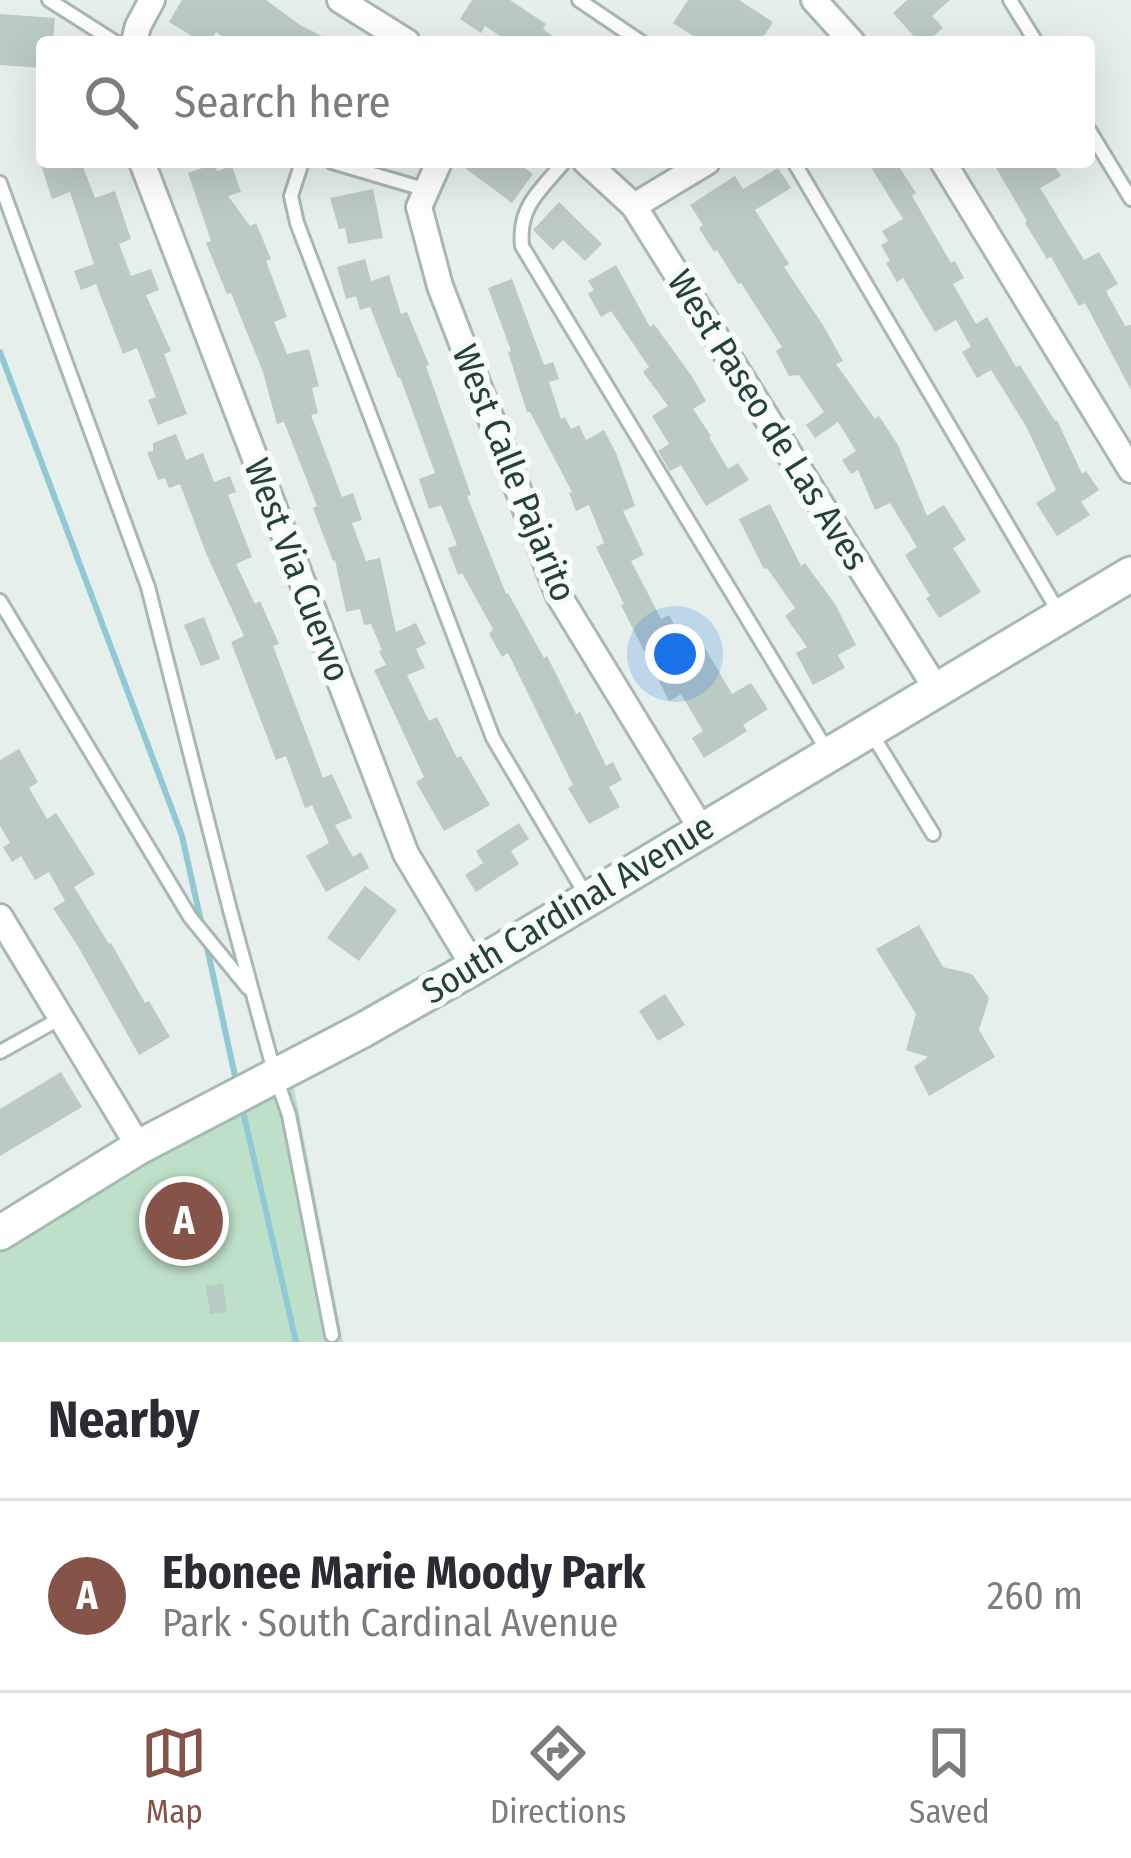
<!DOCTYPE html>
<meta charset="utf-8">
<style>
:root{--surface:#fff;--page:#f2f2f3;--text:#2b2b33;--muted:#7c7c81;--line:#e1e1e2;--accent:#855347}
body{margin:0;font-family:"Fira Sans Condensed",sans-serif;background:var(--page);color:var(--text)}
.you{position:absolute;left:675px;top:654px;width:42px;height:42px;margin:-30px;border:9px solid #fff;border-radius:50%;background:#1a73e8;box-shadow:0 0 0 18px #1a73e833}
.badge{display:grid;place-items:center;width:78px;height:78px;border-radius:50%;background:var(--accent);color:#fff;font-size:39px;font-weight:700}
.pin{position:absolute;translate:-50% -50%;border:6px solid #fff;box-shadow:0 3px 12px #0006}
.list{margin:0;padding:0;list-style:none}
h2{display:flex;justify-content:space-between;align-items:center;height:156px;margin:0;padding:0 48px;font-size:51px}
h2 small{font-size:39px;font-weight:400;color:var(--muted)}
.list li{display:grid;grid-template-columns:78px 1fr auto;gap:36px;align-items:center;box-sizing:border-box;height:192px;padding:0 48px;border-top:3px solid var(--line)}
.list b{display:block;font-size:45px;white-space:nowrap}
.list p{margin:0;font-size:39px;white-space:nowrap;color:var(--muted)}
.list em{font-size:39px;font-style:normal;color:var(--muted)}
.icon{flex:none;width:66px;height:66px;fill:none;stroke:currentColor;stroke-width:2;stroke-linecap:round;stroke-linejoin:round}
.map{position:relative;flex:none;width:1131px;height:1342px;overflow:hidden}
.search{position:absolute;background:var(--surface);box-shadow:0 12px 48px #0002;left:36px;right:36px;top:36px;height:132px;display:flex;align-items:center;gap:30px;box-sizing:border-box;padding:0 42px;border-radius:12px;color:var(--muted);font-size:45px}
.sheet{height:348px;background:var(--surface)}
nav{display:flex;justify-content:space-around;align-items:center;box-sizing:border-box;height:168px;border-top:3px solid var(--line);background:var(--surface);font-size:33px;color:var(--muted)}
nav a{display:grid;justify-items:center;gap:6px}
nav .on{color:var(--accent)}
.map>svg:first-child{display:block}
.green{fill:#bfe0c8}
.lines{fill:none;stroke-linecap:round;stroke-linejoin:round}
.stream{stroke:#8ec9d4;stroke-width:6}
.building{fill:#bbcac4}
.service-casing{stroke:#a8b8b2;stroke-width:18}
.minor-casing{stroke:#a8b8b2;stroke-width:30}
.secondary-casing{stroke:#a4bbb3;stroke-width:39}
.service{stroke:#fff;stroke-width:12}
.minor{stroke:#fff;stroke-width:24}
.secondary{stroke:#fff;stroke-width:33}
.labels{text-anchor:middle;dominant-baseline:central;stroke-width:12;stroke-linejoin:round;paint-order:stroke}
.street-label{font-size:36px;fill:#24423a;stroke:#f7fbf9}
</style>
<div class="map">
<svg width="1131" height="1342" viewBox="0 0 1131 1342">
<rect width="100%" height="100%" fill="#e6efeb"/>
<polygon class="green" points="293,1082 343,1342 0,1342 0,1253 96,1189"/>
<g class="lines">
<g class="stream">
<polyline points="0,352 182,836 202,926"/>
<polyline points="205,938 235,1076"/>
<polyline points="243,1111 296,1342"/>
</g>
</g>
<g class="building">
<polygon points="182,0 266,0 300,25 334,42 230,42 216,32 210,42 202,42 169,22"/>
<polygon points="472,0 510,0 546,24 543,29 561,42 509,42 485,26 481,33 460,19"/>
<polygon points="688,0 739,0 773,22 760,42 702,42 673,23"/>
<polygon points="907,0 950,0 932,16 943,28 927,42 919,42 893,13"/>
<polygon points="0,14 55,18 53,42 42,42 42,68 0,65"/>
<polygon points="40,162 81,162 95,198 115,191 131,239 119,244 131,276 151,269 159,290 146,295 171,351 164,354 187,414 158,425 148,400 156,397 137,348 123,354 96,284 81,290 74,271 94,264 70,192 52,199"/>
<polygon points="457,162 517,162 533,174 512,203"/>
<polygon points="884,162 896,162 916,193 912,196 951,263 955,261 964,278 953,284 976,324 987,317 1016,367 1020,365 1055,421 1057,420 1082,474 1086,471 1099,490 1081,502 1090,515 1057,536 1036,503 1056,490 1026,426 991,370 977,378 962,352 971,347 956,320 935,332 903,278 897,282 886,263 890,261 881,245 888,241 882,231 903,219 872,169"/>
<polygon points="1007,162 1052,162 1061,176 1040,188 1084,260 1099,252 1118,284 1106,291 1125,326 1131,325 1131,390 1085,303 1079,306 1051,257 1047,259 1025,223 1027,221 996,168"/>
<polygon points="214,164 217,171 232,166 241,192 228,196 250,226 256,223 271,259 266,261 287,317 274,322 287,354 309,349 319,386 312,388 318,413 311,415 342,497 353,493 362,520 352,523 366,561 380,558 396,632 416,623 426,644 416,649 425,668 407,675 429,721 437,717 457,758 461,756 490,805 444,831 416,782 424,777 374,670 386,665 379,651 382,650 371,624 364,625 360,609 346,612 335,560 333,561 313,508 317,506 284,422 277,424 263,372 231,293 227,294 206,243 211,241 188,173"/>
<polygon points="778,168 791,188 755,210 789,264 784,267 823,325 843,361 836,364 875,419 879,416 898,445 927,516 944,505 966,540 953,548 981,592 939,618 926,598 930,596 905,555 917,547 890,503 875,510 858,470 851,474 842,460 856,451 838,422 815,438 806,425 824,412 799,375 789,376 776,351 782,347 741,283 738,284 717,250 714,252 699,228 703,225 690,205 735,176 743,189"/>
<polygon points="373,189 383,238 348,244 345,228 339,229 330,198"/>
<polygon points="559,202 602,244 585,261 563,240 553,250 533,230"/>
<polygon points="365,259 371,281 389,275 401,314 407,312 429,365 426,366 471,495 467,496 506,594 508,593 544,658 547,656 576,714 580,712 606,766 613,762 622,780 609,787 620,807 589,824 568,788 573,785 508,653 502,657 489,634 493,629 462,573 458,575 448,548 457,545 441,505 429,509 419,479 435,473 400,377 398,378 370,307 360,310 356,296 346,299 337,267"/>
<polygon points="616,265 650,327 654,324 691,375 706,401 693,409 711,436 709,437 728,469 738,463 749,480 706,506 681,465 670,471 658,451 669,444 652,416 668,406 643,372 649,367 611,311 601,317 588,294 594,290 588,281"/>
<polygon points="512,279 544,365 553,362 559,379 549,382 561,419 565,417 571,429 579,425 586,440 604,430 616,453 635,506 623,511 644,555 631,561 661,619 669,615 685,645 689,642 696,654 705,648 732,694 751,683 768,709 743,725 747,731 704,758 692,738 703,731 681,694 669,701 621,605 624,604 596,547 604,543 589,505 576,511 569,493 572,492 530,412 527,412 508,352 511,351 488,288"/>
<polygon points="176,434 186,460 203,453 214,482 230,476 236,492 228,495 252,557 236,564 255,604 260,601 279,644 273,646 323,778 332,774 352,818 335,825 353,857 361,852 369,868 326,892 306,856 329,843 312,805 305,808 286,756 276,760 231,642 244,636 206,553 180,484 169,488 165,478 158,480 147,452 153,451 153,443"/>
<polygon points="770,504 801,566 805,563 835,604 856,645 838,655 845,668 813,685 796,653 807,647 785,616 795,608 767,568 764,569 739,519"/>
<polygon points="204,617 220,659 201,666 184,625"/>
<polygon points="19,749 38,782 29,788 47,819 56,813 95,874 74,887 109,944 111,943 145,1003 149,1001 170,1037 139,1055 79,948 53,908 65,901 49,872 35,880 21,856 12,862 3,847 10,843 0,826 0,760"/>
<polygon points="519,823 529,839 511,851 519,864 476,892 465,875 483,863 476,851"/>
<polygon points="365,886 397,910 359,961 327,938"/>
<polygon points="919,925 943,967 972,974 989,998 979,1030 995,1057 929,1096 914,1067 928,1057 906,1050 916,1014 876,949"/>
<polygon points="665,994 685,1025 658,1041 639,1011"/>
<polygon points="61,1072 82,1107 0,1156 0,1109"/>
<polygon points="223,1283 227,1312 210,1314 206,1286"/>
</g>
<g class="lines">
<g class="service-casing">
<g id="service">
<polyline points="49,0 115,42"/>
<polyline points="579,0 641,42"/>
<polyline points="1010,0 1036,42"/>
<polyline points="1089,130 1131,199"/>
<polyline points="302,162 291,196 297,223 493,738 586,895"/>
<polyline points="332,162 427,190"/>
<path d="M564 162C540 191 518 206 522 246L828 752"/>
<polyline points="794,162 1058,611"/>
<polyline points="0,183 148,587 230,910 275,1075 289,1115 332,1335"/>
<polyline points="0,601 190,917 248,988"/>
<polyline points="870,731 933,834"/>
<polyline points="0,1052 61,1018"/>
</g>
</g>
<g class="minor-casing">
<g id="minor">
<polyline points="340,0 407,42"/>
<polyline points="814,0 852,42"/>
<polyline points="134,42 138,26 152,0"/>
<polyline points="142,162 406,854 474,967"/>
<polyline points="439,162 419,207 440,286 559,596 702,830"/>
<polyline points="586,162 634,206 937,690"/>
<polyline points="943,162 1131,470"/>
<polyline points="634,206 707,162"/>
<polyline points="0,917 139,1147"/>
</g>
</g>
<g class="secondary-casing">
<polyline id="secondary" points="0,1233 139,1147 363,1030 474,967 1131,574"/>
</g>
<use href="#service" class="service"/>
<use href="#minor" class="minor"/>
<use href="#secondary" class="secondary"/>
</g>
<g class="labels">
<g class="street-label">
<text transform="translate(768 420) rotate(58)">West Paseo de Las Aves</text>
<text transform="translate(514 473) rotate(68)">West Calle Pajarito</text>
<text transform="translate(297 570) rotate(69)">West Via Cuervo</text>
<text transform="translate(568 909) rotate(-31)">South Cardinal Avenue</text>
</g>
</g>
</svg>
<div class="you"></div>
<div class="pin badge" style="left:184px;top:1221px">A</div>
<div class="search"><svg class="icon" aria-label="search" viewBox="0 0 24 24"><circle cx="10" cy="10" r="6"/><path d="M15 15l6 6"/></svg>Search here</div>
</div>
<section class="sheet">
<h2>Nearby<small></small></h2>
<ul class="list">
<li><span class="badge">A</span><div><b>Ebonee Marie Moody Park</b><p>Park · South Cardinal Avenue</p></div><em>260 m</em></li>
</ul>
</section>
<nav>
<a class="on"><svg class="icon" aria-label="map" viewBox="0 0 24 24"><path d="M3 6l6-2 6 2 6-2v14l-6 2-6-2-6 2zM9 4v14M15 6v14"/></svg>Map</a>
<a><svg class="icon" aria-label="directions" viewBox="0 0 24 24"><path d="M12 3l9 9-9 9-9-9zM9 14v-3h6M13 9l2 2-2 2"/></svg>Directions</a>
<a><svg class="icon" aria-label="saved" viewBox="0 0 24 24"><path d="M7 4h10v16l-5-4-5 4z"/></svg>Saved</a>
</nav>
